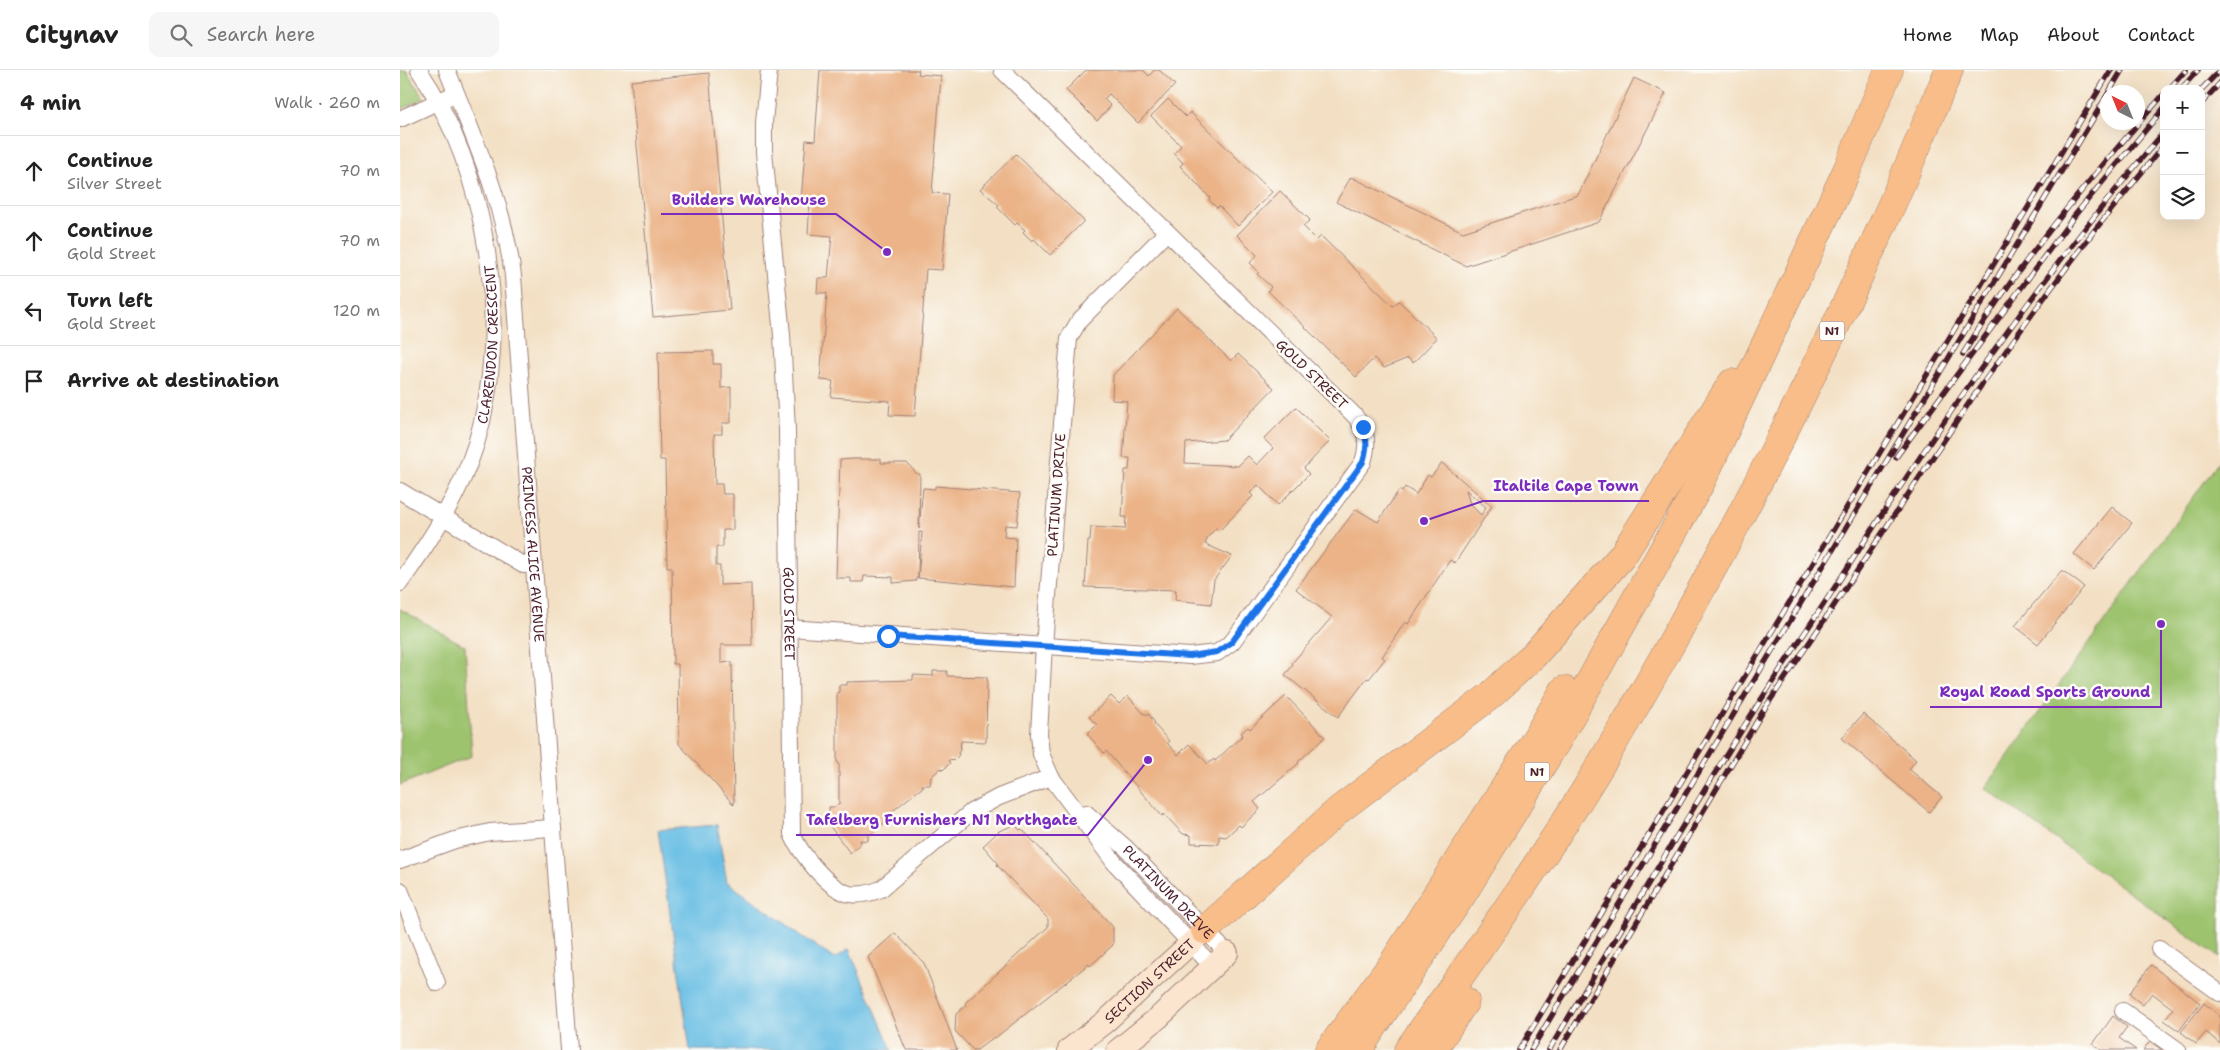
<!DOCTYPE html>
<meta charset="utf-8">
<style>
:root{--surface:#fff;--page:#f6f6f6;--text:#222;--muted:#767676;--line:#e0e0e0}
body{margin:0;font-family:"Shantell Sans",sans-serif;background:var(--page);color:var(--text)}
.controls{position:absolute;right:15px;top:15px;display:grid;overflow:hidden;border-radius:10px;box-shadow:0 5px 20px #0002}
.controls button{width:45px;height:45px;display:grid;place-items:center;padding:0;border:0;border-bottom:1px solid var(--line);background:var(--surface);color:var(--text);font:25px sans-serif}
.compass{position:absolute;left:1700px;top:15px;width:45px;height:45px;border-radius:50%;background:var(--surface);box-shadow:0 5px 20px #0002;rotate:317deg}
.stop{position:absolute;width:15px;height:15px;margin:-11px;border:4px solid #1a73e8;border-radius:50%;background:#fff}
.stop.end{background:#1a73e8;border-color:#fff;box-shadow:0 1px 5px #0008}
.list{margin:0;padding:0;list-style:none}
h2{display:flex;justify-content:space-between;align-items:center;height:65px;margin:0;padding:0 20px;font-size:21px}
h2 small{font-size:16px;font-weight:400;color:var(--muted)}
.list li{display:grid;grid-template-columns:32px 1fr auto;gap:15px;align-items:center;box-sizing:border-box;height:70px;padding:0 20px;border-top:1px solid var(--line)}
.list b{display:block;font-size:19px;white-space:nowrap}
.list p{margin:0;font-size:16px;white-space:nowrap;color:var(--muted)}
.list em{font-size:16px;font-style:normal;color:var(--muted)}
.icon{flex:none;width:28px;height:28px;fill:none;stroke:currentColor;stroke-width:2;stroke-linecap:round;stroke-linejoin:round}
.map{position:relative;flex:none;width:1820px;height:980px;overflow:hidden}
header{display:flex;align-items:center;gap:30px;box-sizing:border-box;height:70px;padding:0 25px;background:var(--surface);border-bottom:1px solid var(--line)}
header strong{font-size:24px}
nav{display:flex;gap:28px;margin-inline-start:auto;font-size:18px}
.search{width:350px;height:45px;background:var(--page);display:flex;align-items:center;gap:12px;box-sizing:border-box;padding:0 18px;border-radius:10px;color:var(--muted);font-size:19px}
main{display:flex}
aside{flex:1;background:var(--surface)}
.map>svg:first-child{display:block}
.green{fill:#9dc36e;stroke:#74714c}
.water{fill:#67bee4;stroke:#586e88}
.building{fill:#ebb387;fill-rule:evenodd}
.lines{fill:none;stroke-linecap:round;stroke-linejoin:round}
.street-casing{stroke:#9e8078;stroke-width:18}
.secondary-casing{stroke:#9e8078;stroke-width:24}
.highway-casing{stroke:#9e8078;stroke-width:29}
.street{stroke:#fff;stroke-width:16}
.secondary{stroke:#fce5cf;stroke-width:22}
.highway{stroke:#f8bd88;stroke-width:28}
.rail-casing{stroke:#4a1f2b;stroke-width:5.5}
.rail{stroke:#fdfcf7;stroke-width:4;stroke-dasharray:11;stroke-linecap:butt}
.route{stroke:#1a73e8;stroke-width:6}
.labels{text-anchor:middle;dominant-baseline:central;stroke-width:5;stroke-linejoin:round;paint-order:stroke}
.shield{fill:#fdfcf7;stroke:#806168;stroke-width:1}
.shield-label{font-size:12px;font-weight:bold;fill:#4a1f2b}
.street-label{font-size:14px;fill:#4a1f2b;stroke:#fdfcf7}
.leader{fill:none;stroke:#7b2cbf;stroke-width:2}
.callout-dot{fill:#7b2cbf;stroke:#fdfcf7;stroke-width:2}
.callout-label{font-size:15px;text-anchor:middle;font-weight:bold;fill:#7b2cbf;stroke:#fdfcf7;stroke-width:5;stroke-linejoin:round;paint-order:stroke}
</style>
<header>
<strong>Citynav</strong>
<div class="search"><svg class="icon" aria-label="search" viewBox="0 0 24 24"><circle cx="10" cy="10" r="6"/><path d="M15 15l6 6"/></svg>Search here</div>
<nav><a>Home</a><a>Map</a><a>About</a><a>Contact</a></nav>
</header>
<main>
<aside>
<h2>4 min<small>Walk · 260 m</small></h2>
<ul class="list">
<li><svg class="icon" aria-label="ahead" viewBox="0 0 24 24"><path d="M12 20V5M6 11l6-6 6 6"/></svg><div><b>Continue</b><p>Silver Street</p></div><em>70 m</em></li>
<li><svg class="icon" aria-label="ahead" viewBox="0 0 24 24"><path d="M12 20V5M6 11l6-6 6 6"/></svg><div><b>Continue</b><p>Gold Street</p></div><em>70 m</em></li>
<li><svg class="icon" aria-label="left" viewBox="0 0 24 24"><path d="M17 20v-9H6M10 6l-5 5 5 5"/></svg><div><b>Turn left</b><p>Gold Street</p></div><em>120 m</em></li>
<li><svg class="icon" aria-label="arrive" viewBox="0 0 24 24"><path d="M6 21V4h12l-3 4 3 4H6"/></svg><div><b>Arrive at destination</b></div></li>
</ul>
</aside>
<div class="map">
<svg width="1820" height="980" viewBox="0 0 1820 980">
<rect width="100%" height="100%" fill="#fdfcf7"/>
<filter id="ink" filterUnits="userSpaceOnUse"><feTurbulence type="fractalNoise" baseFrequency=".02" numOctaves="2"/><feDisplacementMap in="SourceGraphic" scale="10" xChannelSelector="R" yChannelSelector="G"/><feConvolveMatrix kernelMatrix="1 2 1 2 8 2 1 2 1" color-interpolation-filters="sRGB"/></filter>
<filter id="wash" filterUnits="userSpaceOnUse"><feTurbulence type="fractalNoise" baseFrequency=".0096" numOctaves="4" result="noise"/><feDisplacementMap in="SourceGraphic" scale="20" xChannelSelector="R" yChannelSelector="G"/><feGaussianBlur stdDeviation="1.12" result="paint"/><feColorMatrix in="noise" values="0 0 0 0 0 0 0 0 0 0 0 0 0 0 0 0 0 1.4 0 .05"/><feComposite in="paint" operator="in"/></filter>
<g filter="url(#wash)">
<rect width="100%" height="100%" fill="#f3e0c4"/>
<g class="green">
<polygon points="0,0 6,0 24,28 0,40"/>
<polygon points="1820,390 1820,888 1585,718"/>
<polygon points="0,539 65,576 72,686 0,715"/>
</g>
<polygon class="water" points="317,755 327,812 434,889 449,879 492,980 290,980 258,760"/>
<g id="blocks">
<g class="building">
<polygon points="420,0 519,0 518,4 541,6 532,123 548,124 542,200 526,199 515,346 489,345 490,331 431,327 433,311 420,310 427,223 417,223 418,208 428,208 432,166 408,164 410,131 401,130 406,70 415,71"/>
<polygon points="686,0 743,0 749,6 754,0 759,0 775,15 738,53 709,24 704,29 711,36 697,51 666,20"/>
<polygon points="309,3 330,240 253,247 231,11"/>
<polygon points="1234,8 1266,23 1199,152 1066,196 936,132 951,107 1063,162 1178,125"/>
<polygon points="768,29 786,47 790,42 872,122 838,156 819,136 817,138 809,130 810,128 780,96 783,93 774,83 781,76 751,46"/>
<polygon points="616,84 684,151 650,185 634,169 632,171 623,162 625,160 617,153 615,155 597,137 599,135 580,119"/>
<polygon points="880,121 910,150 903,156 917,170 921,166 993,236 999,231 1037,268 1013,293 1008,288 984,298 974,288 956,307 868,221 871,217 857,204 859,202 850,193 857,185 837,165"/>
<polygon points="777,238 831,291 838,284 874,318 824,370 786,373 785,393 838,396 848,386 857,395 873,378 864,369 896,337 930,371 904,398 909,404 878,435 858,415 850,423 853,426 819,461 816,458 808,467 805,474 832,486 814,510 811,534 775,530 776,520 685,517 688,471 690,471 691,457 725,459 726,447 722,447 725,400 729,400 730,388 723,388 727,331 712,330 713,305"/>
<polygon points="313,281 313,294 321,294 321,318 331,317 331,353 322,353 322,364 314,364 315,414 322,414 323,424 333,424 333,460 323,460 323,477 316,477 316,496 320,496 320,515 351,514 352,575 321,575 321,593 332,592 334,735 279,674 278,594 273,594 272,497 267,497 265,390 260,390 258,282"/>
<polygon points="454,389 481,389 481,393 507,393 517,404 520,404 519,459 523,418 535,419 535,416 620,423 617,456 605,455 604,467 616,468 614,517 518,508 522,462 519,462 518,508 516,508 516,511 493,513 493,507 464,506 463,512 451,512 451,508 436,508 440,390"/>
<path d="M1042 393 1092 436 1055 493 1050 490 1008 554 1005 552 982 587 985 589 969 609 967 608 938 647 885 605 893 595 892 593 932 547 896 519 956 439 978 452 999 420 1002 422 1005 417 1016 424 1028 405 1031 407ZM1066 420 1086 437 1081 445 1070 434Z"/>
<polygon points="1712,437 1732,453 1694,500 1674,484"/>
<polygon points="1662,500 1684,517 1638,574 1615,556"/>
<polygon points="533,601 547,601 547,606 587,607 586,672 561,671 560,680 558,683 559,685 553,691 551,689 548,691 550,693 543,700 541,698 531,707 530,715 522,715 523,717 486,746 488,749 470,765 468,763 468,771 460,770 461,773 450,783 429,755 429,737 436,737 439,734 439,693 437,692 437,622 439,623 439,615 447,615 447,612 513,610 513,605 533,606"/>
<polygon points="711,626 719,634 728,626 744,644 749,644 755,653 754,654 769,671 767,673 778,685 789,674 808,694 814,689 815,691 843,665 841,663 848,657 850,659 886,626 925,667 898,692 899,693 854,732 860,739 841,757 839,755 826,767 819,766 819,774 791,773 791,765 783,764 764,744 762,746 706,681 704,683 687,664 697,655 689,647"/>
<polygon points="1463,644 1516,690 1509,699 1542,727 1529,742 1442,668"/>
<polygon points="615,755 620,760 622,759 713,857 713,875 690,896 689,894 595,968 594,967 577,980 573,980 555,961 556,944 566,935 565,933 648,857 648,849 597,795 598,793 583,776 599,761"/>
<polygon points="495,863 524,893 557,980 506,980 468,887"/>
<polygon points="1751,895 1800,933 1779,961 1764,950 1773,939 1752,923 1743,935 1729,924"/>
<polygon points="1804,933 1820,946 1820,974 1806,962 1796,974 1781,962"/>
<polygon points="1713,946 1727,957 1719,968 1736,980 1701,980 1693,974"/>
<polygon points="1750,971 1762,980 1743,980"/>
</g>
</g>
</g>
<g filter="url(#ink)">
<use href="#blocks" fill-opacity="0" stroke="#9e8078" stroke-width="1"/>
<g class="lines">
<g class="street-casing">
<g id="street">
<path id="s1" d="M47 0C74 68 104 133 113 206L169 980"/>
<path id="s2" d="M369 0 364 53V82L382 265 387 360 392 764C400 783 429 820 450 824 461 826 471 823 481 819L571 742 599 727 651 707"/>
<polyline points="0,49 48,27"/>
<polyline points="767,162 679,251 669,268 644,575 639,664 641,684 651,707 714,792 813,897"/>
<polyline points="0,421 123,495 133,494"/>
<path id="s3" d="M0 513C31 470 60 424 76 374 112 256 88 102 19 0"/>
<path d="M389 558 790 586 817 583 832 572 963 392C969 373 967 361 955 346L602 0"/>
<path id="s4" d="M686 743 726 778 827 883"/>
<polyline points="0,790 55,770 90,762 152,758"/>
<polyline points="0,820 37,913"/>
<polyline points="1759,879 1820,923"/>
<polyline points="1723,941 1778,980"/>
</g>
</g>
<g class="secondary-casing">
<g id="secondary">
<path id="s5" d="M669 980 706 951 805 860"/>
<polyline points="718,980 758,948 827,883"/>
</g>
</g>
<g class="highway-casing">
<g id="highway">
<polyline points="805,860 940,739 1090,626 1133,586 1222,486 1332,313"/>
<polyline points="929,980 993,893 1135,670 1164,620"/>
<polyline points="958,980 1062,825 1158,669 1300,414 1447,100 1489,0"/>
<path d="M1008 980C1072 889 1137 799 1195 704 1302 528 1397 343 1482 156 1506 104 1527 52 1549 0"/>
<polyline points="1033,980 1065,931"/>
</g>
</g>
<use href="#street" class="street"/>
<use href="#secondary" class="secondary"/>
<use href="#highway" class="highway"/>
<g class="rail-casing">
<g id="rail">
<polyline points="1769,19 1786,0"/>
<polyline points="1781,19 1798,0"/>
<polyline points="1801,20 1820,0"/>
<polyline points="1709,22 1722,0"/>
<polyline points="1801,34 1820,13"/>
<path d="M1563 284C1620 191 1692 106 1764 24"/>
<polyline points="1496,387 1675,145 1764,38"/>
<polyline points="1119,980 1711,0"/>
<polyline points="1131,980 1708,24"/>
<path d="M1149 980C1222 860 1291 737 1368 619 1390 584 1413 551 1435 517 1536 359 1642 204 1764 62"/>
<polyline points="1160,980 1365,638 1415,564 1571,330 1640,233 1694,161 1764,75"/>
</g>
</g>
<use href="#rail" class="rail"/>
</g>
</g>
<g class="lines" filter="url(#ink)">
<path class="route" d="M488 566 790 586 817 582 832 572 963 392C967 379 968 370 963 357"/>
</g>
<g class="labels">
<g class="shield">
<rect x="1419.5" y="251.5" width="25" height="19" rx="4"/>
<rect x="1124.5" y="692.5" width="25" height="19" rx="4"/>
</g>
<g class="shield-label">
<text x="1432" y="261">N1</text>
<text x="1137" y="702">N1</text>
</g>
<g class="street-label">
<text stroke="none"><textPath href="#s3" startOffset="260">CLARENDON CRESCENT</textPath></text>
<text transform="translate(912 304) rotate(44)">GOLD STREET</text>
<text transform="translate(656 425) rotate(-86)">PLATINUM DRIVE</text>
<text stroke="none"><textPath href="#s1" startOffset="496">PRINCESS ALICE AVENUE</textPath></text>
<text stroke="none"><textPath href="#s2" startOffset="545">GOLD STREET</textPath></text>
<text stroke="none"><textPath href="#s4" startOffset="114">PLATINUM DRIVE</textPath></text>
<text stroke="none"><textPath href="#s5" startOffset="106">SECTION STREET</textPath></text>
</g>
</g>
<path class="leader" d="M487 182L436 144H261M1024 451L1083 431H1249M1761 554L1761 637H1530M748 690L688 765H396"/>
<g class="callout-dot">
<circle cx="487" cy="182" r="5"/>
<circle cx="1024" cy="451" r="5"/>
<circle cx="1761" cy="554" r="5"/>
<circle cx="748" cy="690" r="5"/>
</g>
<g class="callout-label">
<text x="349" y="135">Builders Warehouse</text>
<text x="1166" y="421">Italtile Cape Town</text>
<text x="1645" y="627">Royal Road Sports Ground</text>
<text x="542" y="755">Tafelberg Furnishers N1 Northgate</text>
</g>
</svg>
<div class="controls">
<button>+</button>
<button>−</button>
<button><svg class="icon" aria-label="layers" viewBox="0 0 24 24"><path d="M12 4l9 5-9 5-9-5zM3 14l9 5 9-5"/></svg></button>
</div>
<svg class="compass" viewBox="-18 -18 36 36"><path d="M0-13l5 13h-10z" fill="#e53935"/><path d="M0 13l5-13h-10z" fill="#767676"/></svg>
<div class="stop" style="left:488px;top:566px"></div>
<div class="stop end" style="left:963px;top:357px"></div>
</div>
</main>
